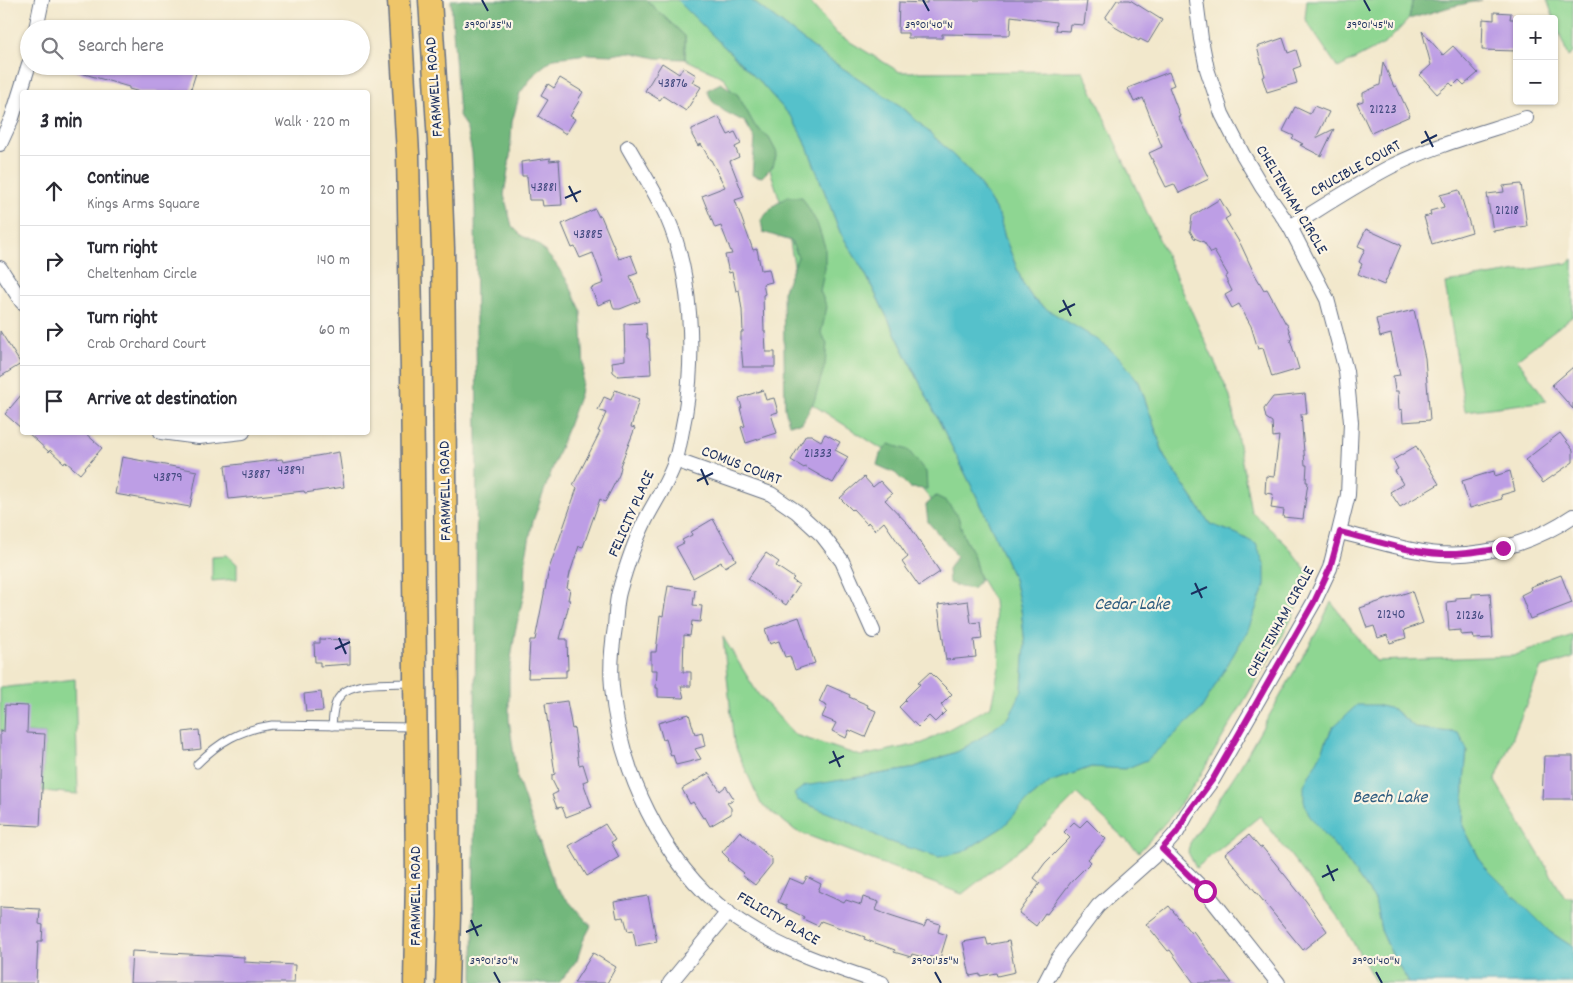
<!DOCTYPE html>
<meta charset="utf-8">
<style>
:root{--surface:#fff;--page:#f7f7f7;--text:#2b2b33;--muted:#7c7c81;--line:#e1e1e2}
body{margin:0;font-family:Dekko,sans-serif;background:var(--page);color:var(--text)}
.controls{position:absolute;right:15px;top:15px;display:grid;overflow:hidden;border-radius:5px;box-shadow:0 1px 4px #0004}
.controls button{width:45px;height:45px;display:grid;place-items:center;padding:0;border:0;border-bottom:1px solid var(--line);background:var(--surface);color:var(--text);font:25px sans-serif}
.stop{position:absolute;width:15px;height:15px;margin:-11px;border:4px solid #b5179e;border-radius:50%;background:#fff}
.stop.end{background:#b5179e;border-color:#fff;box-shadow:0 1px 5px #0008}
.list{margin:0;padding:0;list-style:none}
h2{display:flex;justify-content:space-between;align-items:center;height:65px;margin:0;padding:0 20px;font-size:21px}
h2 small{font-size:16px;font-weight:400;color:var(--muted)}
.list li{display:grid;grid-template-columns:32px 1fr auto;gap:15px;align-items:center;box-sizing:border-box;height:70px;padding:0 20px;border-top:1px solid var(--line)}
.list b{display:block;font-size:19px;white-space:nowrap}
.list p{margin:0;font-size:16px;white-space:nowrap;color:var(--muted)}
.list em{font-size:16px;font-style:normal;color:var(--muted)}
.icon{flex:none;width:28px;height:28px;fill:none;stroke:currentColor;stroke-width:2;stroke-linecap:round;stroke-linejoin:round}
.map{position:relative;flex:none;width:1573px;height:983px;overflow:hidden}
.search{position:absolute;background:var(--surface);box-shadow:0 1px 4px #0004;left:20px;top:20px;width:350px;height:55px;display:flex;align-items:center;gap:12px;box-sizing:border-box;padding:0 18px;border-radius:28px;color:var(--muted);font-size:19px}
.panel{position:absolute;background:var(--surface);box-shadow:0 1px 4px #0004;left:20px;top:90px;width:350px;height:345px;border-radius:5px}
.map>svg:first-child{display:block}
.green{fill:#8ed692;stroke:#548278}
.forest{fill:#72b77c;stroke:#46736d}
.water{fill:#54c1cb;stroke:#387894}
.building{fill:#bd9ee5}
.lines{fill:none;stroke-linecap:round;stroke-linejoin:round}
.lane-casing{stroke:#667084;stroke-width:9}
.street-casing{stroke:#667084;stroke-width:16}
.primary-casing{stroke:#667084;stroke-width:25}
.lane{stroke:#fff;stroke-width:7}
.street{stroke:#fff;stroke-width:14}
.primary{stroke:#eec569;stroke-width:22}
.route{stroke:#b5179e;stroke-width:6}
.ticks{fill:none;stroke:#1b2f5e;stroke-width:2}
.labels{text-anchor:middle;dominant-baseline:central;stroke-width:4.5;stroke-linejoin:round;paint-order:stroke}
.number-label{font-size:14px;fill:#444b80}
.street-label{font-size:16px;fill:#1b2f5e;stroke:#fcf5e5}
.water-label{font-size:18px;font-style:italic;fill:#2c5b7f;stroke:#fcf5e5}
.ticks-label{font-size:12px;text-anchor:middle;fill:#1b2f5e;stroke:#fcf5e5;stroke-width:4.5;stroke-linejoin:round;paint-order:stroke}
</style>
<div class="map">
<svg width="1573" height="983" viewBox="0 0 1573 983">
<rect width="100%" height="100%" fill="#fcf5e5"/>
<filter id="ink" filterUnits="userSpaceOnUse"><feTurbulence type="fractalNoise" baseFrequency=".02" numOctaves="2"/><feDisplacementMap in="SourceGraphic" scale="10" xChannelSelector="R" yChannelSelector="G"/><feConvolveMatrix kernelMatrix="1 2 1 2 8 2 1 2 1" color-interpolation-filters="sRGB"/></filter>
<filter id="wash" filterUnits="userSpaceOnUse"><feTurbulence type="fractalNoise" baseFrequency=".0096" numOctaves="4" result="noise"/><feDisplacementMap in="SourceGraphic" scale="20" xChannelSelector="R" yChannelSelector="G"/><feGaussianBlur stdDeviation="1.12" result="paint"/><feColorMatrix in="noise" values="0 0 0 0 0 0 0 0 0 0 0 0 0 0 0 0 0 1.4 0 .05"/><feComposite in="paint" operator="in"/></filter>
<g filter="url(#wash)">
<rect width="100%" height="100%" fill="#f2e8cc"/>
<g class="green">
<polygon points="646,0 677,0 760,82 793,119 807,146 840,232 865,273 983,509 1014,579 1021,609 1025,644 1022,691 1010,716 988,733 959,751 910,769 847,779 848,821 887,841 1027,801 1050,782 1091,767 1125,768 1237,534 1210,524 1165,458 1139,382 1033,299 1023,284 1005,238 999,215 977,180 945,147 902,107 824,56 751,0 808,0 837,34 900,72 1083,71 1230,396 1251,511 1286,544 1311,576 1304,595 1284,633 1197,781 1172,815 1139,852 1077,794 1029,842 962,894 796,831 761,804 734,744 723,637 758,694 795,735 861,756 923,743 991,706 1000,663 994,601 942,513 896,458 804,399 801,302 785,216 762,145 724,78 685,59 685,36"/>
<polygon points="1307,0 1414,0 1412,3 1409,19 1386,43 1338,68 1305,19"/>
<polygon points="1547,0 1573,0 1573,53 1568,57"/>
<polygon points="1573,259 1573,316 1517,359 1547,401 1465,411 1445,283 1568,263"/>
<polygon points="227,555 237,564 237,579 212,581 212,556"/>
<polygon points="1331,602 1376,661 1513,656 1573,635 1573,658 1541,668 1495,781 1565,898 1573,898 1573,947 1550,932 1482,864 1463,826 1464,781 1467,750 1459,733 1416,728 1393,709 1332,728 1321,754 1344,857 1375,900 1381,930 1390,950 1409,983 1376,983 1341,921 1260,816 1196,868 1188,852 1190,843 1240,767 1319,628"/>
<polygon points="75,679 78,794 42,791 45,734 0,731 0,688"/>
</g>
<g class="forest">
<polygon points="451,0 646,0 685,36 685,59 656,58 630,52 612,55 588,54 554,58 536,72 520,93 512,122 510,157 504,195 512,226 522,236 538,244 555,263 568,282 581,310 584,369 580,394 533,521 526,556 525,589 515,632 509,673 509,719 517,778 555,886 591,926 583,941 577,960 559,983 473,983 477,444 475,206 472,153 467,130 459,115"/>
<polygon points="1414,0 1482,0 1450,7 1409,19 1412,3"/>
<polygon points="721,83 738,95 755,126 769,138 777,153 773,166 762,177 752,175 755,139 745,122 724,111 712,101 707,90"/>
<polygon points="787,197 802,197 817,223 825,247 825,268 820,291 827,307 821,333 827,343 825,365 814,401 802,423 789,424 785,409 783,292 798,257 791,241 763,232 761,220 773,206"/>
<polygon points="889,444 908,450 926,472 927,489 910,488 895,473 877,465 880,454"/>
<polygon points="936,496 946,501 958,516 964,537 973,554 980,580 973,589 960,587 949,583 948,569 956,557 950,547 928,522 926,505"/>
</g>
<g class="water">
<polygon points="677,0 751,0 824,56 902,107 945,147 977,180 999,215 1005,238 1023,284 1033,299 1043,307 1098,340 1120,358 1139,382 1165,458 1210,524 1237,534 1256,544 1265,566 1265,585 1248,630 1200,711 1147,760 1125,769 1091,767 1050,782 1027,801 1003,827 963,852 939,857 887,841 848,821 797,800 794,794 804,786 910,769 959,751 988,733 1010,716 1022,690 1025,644 1021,609 1014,579 983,509 865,273 840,232 807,146 793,119 760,82"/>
<polygon points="1357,705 1376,705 1393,709 1416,728 1459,733 1467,750 1464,781 1463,826 1482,864 1550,932 1573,947 1573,983 1409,983 1390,950 1381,930 1375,900 1344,857 1309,815 1304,801 1304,785 1321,754 1332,728"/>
</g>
<g id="blocks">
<g class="building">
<polygon points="927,0 1087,0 1084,25 1070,24 1069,31 1055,30 1056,22 1011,16 1010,35 942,34 942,38 908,38 908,33 898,33 899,2 927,3"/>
<polygon points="1117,0 1130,0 1162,20 1148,43 1140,39 1139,41 1113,26 1114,24 1105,18"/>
<polygon points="1494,12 1511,13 1510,19 1517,19 1517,51 1482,50 1483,19 1494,20"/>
<polygon points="1422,31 1443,55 1453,46 1478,73 1464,85 1459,80 1453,86 1450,83 1437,94 1420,75 1431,65"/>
<polygon points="1283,38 1288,53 1296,50 1301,66 1293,69 1297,83 1267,92 1262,77 1265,76 1257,47"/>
<polygon points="1383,62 1394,87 1396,86 1410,116 1371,133 1357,103 1363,101 1363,93 1380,85"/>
<polygon points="662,63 679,74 683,67 696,75 692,82 701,87 686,111 663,96 660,100 645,91"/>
<polygon points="71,66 172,66 196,73 190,92 140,92 129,89 129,87 71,70"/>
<polygon points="1169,72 1174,85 1169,87 1180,116 1178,116 1209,179 1179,193 1174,184 1166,187 1149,153 1162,147 1143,98 1134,102 1128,88"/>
<polygon points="560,78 583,92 578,100 579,101 570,116 575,119 566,134 538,116 548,100 541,96 548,84 554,88"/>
<polygon points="1314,106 1329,112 1316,138 1334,129 1321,156 1300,145 1303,144 1292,138 1294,136 1283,131 1295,107 1310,114"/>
<polygon points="719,117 728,135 735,132 741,144 735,147 739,157 730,161 744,197 735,200 753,250 757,249 761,270 769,269 772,282 763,284 765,294 763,295 764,331 765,331 766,352 775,352 775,367 743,367 741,345 741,332 743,332 742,310 739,290 736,291 732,272 729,273 725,255 732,254 721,226 715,228 702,196 725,187 711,160 710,160 701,144 698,146 692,135 692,129"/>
<polygon points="551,158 549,161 559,160 562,205 543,206 542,200 529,200 527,176 522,176 521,162"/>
<polygon points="1521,184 1527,226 1493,231 1487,194 1504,192 1503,186"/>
<polygon points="1459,190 1472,232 1432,244 1424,217 1431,215 1430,211 1444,207 1440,195"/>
<polygon points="1220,199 1230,216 1225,219 1241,245 1254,273 1264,290 1267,289 1286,324 1287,324 1292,339 1290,339 1299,369 1272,377 1263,348 1258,349 1251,326 1239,304 1232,308 1225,295 1232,291 1225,277 1228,275 1214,251 1211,253 1204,242 1194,238 1190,231 1192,216"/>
<polygon points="595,209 599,217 601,216 619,259 631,255 638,273 630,276 640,301 620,309 614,309 611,300 598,305 591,288 604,283 593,253 580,258 575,247 572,248 562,224"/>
<polygon points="1366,229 1401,245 1384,285 1358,274 1362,264 1359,262 1365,249 1358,246"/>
<polygon points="1414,310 1425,358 1430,420 1403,422 1402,409 1399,410 1398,391 1395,391 1393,376 1400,375 1391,334 1380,337 1376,319"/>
<polygon points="646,323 647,338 649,339 651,374 618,376 613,372 612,362 625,360 624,324"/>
<polygon points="0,331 21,364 0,377"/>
<polygon points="1573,367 1573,409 1552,385"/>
<polygon points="615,390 639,399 631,427 635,428 620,466 621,467 619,475 605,502 600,499 583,547 579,546 570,573 567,588 570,589 568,600 570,600 560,639 567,639 568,670 566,670 566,677 528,678 530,640 535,640 549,569 577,488 573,485 600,432 598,431 606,413 598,410 604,397 611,400"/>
<polygon points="763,390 766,400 774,398 778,412 771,414 777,433 746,443 741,427 745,426 740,408 742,408 739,398"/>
<polygon points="22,394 22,429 5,414"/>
<polygon points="1305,394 1307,414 1301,414 1305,465 1307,465 1306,482 1308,482 1303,519 1283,517 1284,510 1271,508 1273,494 1265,493 1266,476 1274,477 1279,436 1273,437 1272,422 1266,418 1264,409 1273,397"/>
<polygon points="27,432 84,432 102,448 80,474 66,462 64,463 50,450 49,452"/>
<polygon points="1560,433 1573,450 1573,462 1543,483 1525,460"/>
<polygon points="825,434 840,442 835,450 848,457 833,483 805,467 804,468 791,460 806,435 811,435 821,441"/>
<polygon points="1416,446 1439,484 1400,507 1390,492 1403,484 1395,471 1398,469 1393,460"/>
<polygon points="339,452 344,487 305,493 304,491 229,499 225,466 282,459 283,462"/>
<polygon points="122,457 197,471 190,507 115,494"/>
<polygon points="1494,471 1495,476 1510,471 1515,491 1501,495 1502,499 1470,508 1462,481"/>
<polygon points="864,477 873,487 880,481 892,494 885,500 909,525 940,572 919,586 902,562 908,557 884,522 875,530 868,522 867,524 853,509 852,510 840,498"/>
<polygon points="713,519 736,560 725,567 721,562 693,578 676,547 684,543 682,540 692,535 691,532"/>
<polygon points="766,553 779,562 776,566 794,578 792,580 799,585 786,605 748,579"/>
<polygon points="1561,575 1572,603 1530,619 1521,595 1531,590 1530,587"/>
<polygon points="668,586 695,590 693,605 702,606 700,622 692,621 690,636 684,635 683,672 691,672 691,686 681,686 684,698 658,697 658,688 656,688 657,670 651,670 651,652 656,652 660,615 663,616"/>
<polygon points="1412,591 1423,623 1404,630 1406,638 1390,643 1387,635 1378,638 1374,626 1367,628 1360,608"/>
<polygon points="1490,593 1493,638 1474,639 1473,634 1461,635 1461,630 1449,631 1447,602 1456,601 1456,598 1472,597 1472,594"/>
<polygon points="968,601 971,623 980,622 982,639 974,640 976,657 946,660 938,605"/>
<polygon points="799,617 815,663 795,670 790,656 785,657 779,641 770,644 765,629"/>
<polygon points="320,639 350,640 350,664 320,666 320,662 315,662 314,643 320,643"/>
<polygon points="930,672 952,694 941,705 946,711 935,722 929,716 918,727 899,707 906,700 905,699 920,684 918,683"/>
<polygon points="827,685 850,695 849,697 868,705 867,707 876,711 865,737 849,730 846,738 832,731 836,723 822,717 827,706 819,702"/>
<polygon points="321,692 323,711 306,712 304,694"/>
<polygon points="567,701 572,729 574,728 579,765 583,764 588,780 583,782 592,807 566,817 562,807 557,808 552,795 558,792 552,780 552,775 555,774 545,704"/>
<polygon points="5,705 28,706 27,733 45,734 40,826 0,824 0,731 4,732"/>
<polygon points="689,714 695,734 702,732 705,746 695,749 701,759 676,765 673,755 671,756 666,739 663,740 658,723"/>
<polygon points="199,730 201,749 185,751 183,732"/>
<polygon points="1544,756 1573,756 1573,799 1542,799"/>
<polygon points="709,773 720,791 726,786 734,799 727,803 731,808 731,814 710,826 705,817 703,818 693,802 690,804 682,789"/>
<polygon points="1087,820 1106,839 1088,859 1091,862 1071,882 1047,914 1045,913 1036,926 1019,913 1040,883 1034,878 1045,863 1070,838 1064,832 1074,822 1080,827"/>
<polygon points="605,824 615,840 611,842 619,857 587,876 569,846"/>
<polygon points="740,831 772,859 772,864 755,885 742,875 744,873 728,860 729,859 722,852"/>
<polygon points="1249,835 1260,848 1262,847 1306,901 1327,931 1303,950 1225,854"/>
<polygon points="807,877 821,884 818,891 844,903 846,900 861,905 863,897 879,902 876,910 890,916 924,927 927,920 940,924 938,932 947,935 940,958 930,957 930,959 912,954 911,957 894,952 895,950 864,939 865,937 821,921 818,926 803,919 804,917 786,908 787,906 778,902 789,878 803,884"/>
<polygon points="648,896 657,942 636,946 633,930 628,931 624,917 617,918 614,902"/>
<polygon points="1169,906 1191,933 1193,931 1232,983 1194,983 1170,950 1168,951 1146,924"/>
<polygon points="0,907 40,909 39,924 43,925 42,941 38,941 36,983 0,983"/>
<polygon points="986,938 988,945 1009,941 1015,972 997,976 996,973 980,976 980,974 970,976 963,942"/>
<polygon points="132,951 244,957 244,962 295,965 294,983 130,983"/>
<polygon points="593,953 616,967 607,983 574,983"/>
</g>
</g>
</g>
<g filter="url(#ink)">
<use href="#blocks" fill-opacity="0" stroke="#667084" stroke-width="1"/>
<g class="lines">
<g class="lane-casing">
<g id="lane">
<path d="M332 726C333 716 333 704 340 696 352 680 393 684 412 683"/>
<path d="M197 764C220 741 240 730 272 725L413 727"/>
</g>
</g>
<g class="street-casing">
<g id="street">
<polyline points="36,29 42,0"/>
<polyline points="0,144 12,118 29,64"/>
<path d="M628 147C641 170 656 193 667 217 692 274 695 354 685 415 682 429 680 445 676 459 670 479 657 498 647 517 635 540 626 567 619 592 616 603 616 616 615 627 612 646 610 667 612 687 619 769 662 862 728 913 775 948 827 965 882 983"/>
<path d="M1290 227C1324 206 1357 184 1392 166 1435 145 1481 133 1526 118"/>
<polyline points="0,268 22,302"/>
<polyline points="161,432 199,437 243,432"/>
<polyline points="675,460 771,494 797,512 822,535 842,561 873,631"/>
<path d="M1340 532C1373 540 1406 551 1440 554 1487 557 1535 542 1573 516"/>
<polyline points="1162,849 1205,891 1278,983"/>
<polyline points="670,983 728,912"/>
<polyline points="1045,983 1057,960 1098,906 1162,849 1177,832 1187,814 1213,779 1314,602 1330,568 1348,495 1351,422 1346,371 1327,299 1290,227 1262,187 1242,153 1222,114 1207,69 1201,39 1196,0"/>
</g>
</g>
<g class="primary-casing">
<g id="primary">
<polyline points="399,0 408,154 412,370 417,876 415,983"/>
<polyline points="430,0 439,142 443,249 448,796 449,915 447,983"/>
</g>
</g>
<use href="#lane" class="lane"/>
<use href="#street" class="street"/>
<use href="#primary" class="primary"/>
</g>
</g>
<g class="lines" filter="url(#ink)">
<path class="route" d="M1205 891 1162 849 1177 832 1187 814 1213 779 1314 602 1330 568 1340 532C1373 540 1407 552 1442 554 1462 555 1483 551 1503 548"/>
</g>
<path class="ticks" d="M482 0 488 11M923 0 929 11M1364 0 1370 11M1425 131 1433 147M1421 143 1437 135M569 186 577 202M565 198 581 191M1063 300 1071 316M1059 312 1075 304M701 469 708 485M697 481 713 473M1195 583 1202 598M1191 594 1207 587M339 638 346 654M335 649 350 642M833 751 840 767M829 763 844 756M1327 865 1334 881M1322 877 1338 869M471 920 478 936M466 932 482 925M494 972 500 983M935 972 941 983M1376 972 1382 983"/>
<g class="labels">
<g class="number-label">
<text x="673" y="84">43876</text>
<text x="1383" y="110">21223</text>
<text x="544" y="188">43881</text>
<text x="1507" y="211">21218</text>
<text x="588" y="235">43885</text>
<text x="818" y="454">21333</text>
<text x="291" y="471">43891</text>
<text x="256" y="475">43887</text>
<text x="168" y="478">43879</text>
<text x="1391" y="615">21240</text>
<text x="1470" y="616">21236</text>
</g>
<g class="street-label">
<text transform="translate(435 87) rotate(-94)">FARMWELL ROAD</text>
<text transform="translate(1356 169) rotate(-29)">CRUCIBLE COURT</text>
<text transform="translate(1291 200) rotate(59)">CHELTENHAM CIRCLE</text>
<text transform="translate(741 466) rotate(21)">COMUS COURT</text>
<text transform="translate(446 491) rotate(-91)">FARMWELL ROAD</text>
<text transform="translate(632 514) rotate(-66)">FELICITY PLACE</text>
<text transform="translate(1281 622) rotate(-61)">CHELTENHAM CIRCLE</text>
<text transform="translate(416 896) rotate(-90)">FARMWELL ROAD</text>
<text transform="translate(778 919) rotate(30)">FELICITY PLACE</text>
</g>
<g class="water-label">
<text x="1132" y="605">Cedar Lake</text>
<text x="1390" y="798">Beech Lake</text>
</g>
</g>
<g class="ticks-label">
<text x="488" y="28">39°01'35"N</text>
<text x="929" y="28">39°01'40"N</text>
<text x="1370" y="28">39°01'45"N</text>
<text x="494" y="964">39°01'30"N</text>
<text x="935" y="964">39°01'35"N</text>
<text x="1376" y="964">39°01'40"N</text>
</g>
</svg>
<div class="controls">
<button>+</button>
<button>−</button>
</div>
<div class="stop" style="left:1205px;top:891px"></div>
<div class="stop end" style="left:1503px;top:548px"></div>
<div class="search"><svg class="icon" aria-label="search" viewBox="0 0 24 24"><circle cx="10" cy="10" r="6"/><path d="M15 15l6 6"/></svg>Search here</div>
<section class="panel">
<h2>3 min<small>Walk · 220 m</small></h2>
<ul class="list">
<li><svg class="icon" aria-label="ahead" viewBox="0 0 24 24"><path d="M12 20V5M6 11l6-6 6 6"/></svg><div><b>Continue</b><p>Kings Arms Square</p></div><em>20 m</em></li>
<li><svg class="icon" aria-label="right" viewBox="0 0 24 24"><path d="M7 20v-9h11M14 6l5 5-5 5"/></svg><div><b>Turn right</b><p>Cheltenham Circle</p></div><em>140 m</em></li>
<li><svg class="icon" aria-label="right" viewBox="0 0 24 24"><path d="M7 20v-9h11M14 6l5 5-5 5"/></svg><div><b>Turn right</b><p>Crab Orchard Court</p></div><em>60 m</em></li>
<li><svg class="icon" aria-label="arrive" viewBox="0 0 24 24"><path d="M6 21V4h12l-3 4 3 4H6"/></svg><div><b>Arrive at destination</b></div></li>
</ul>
</section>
</div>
